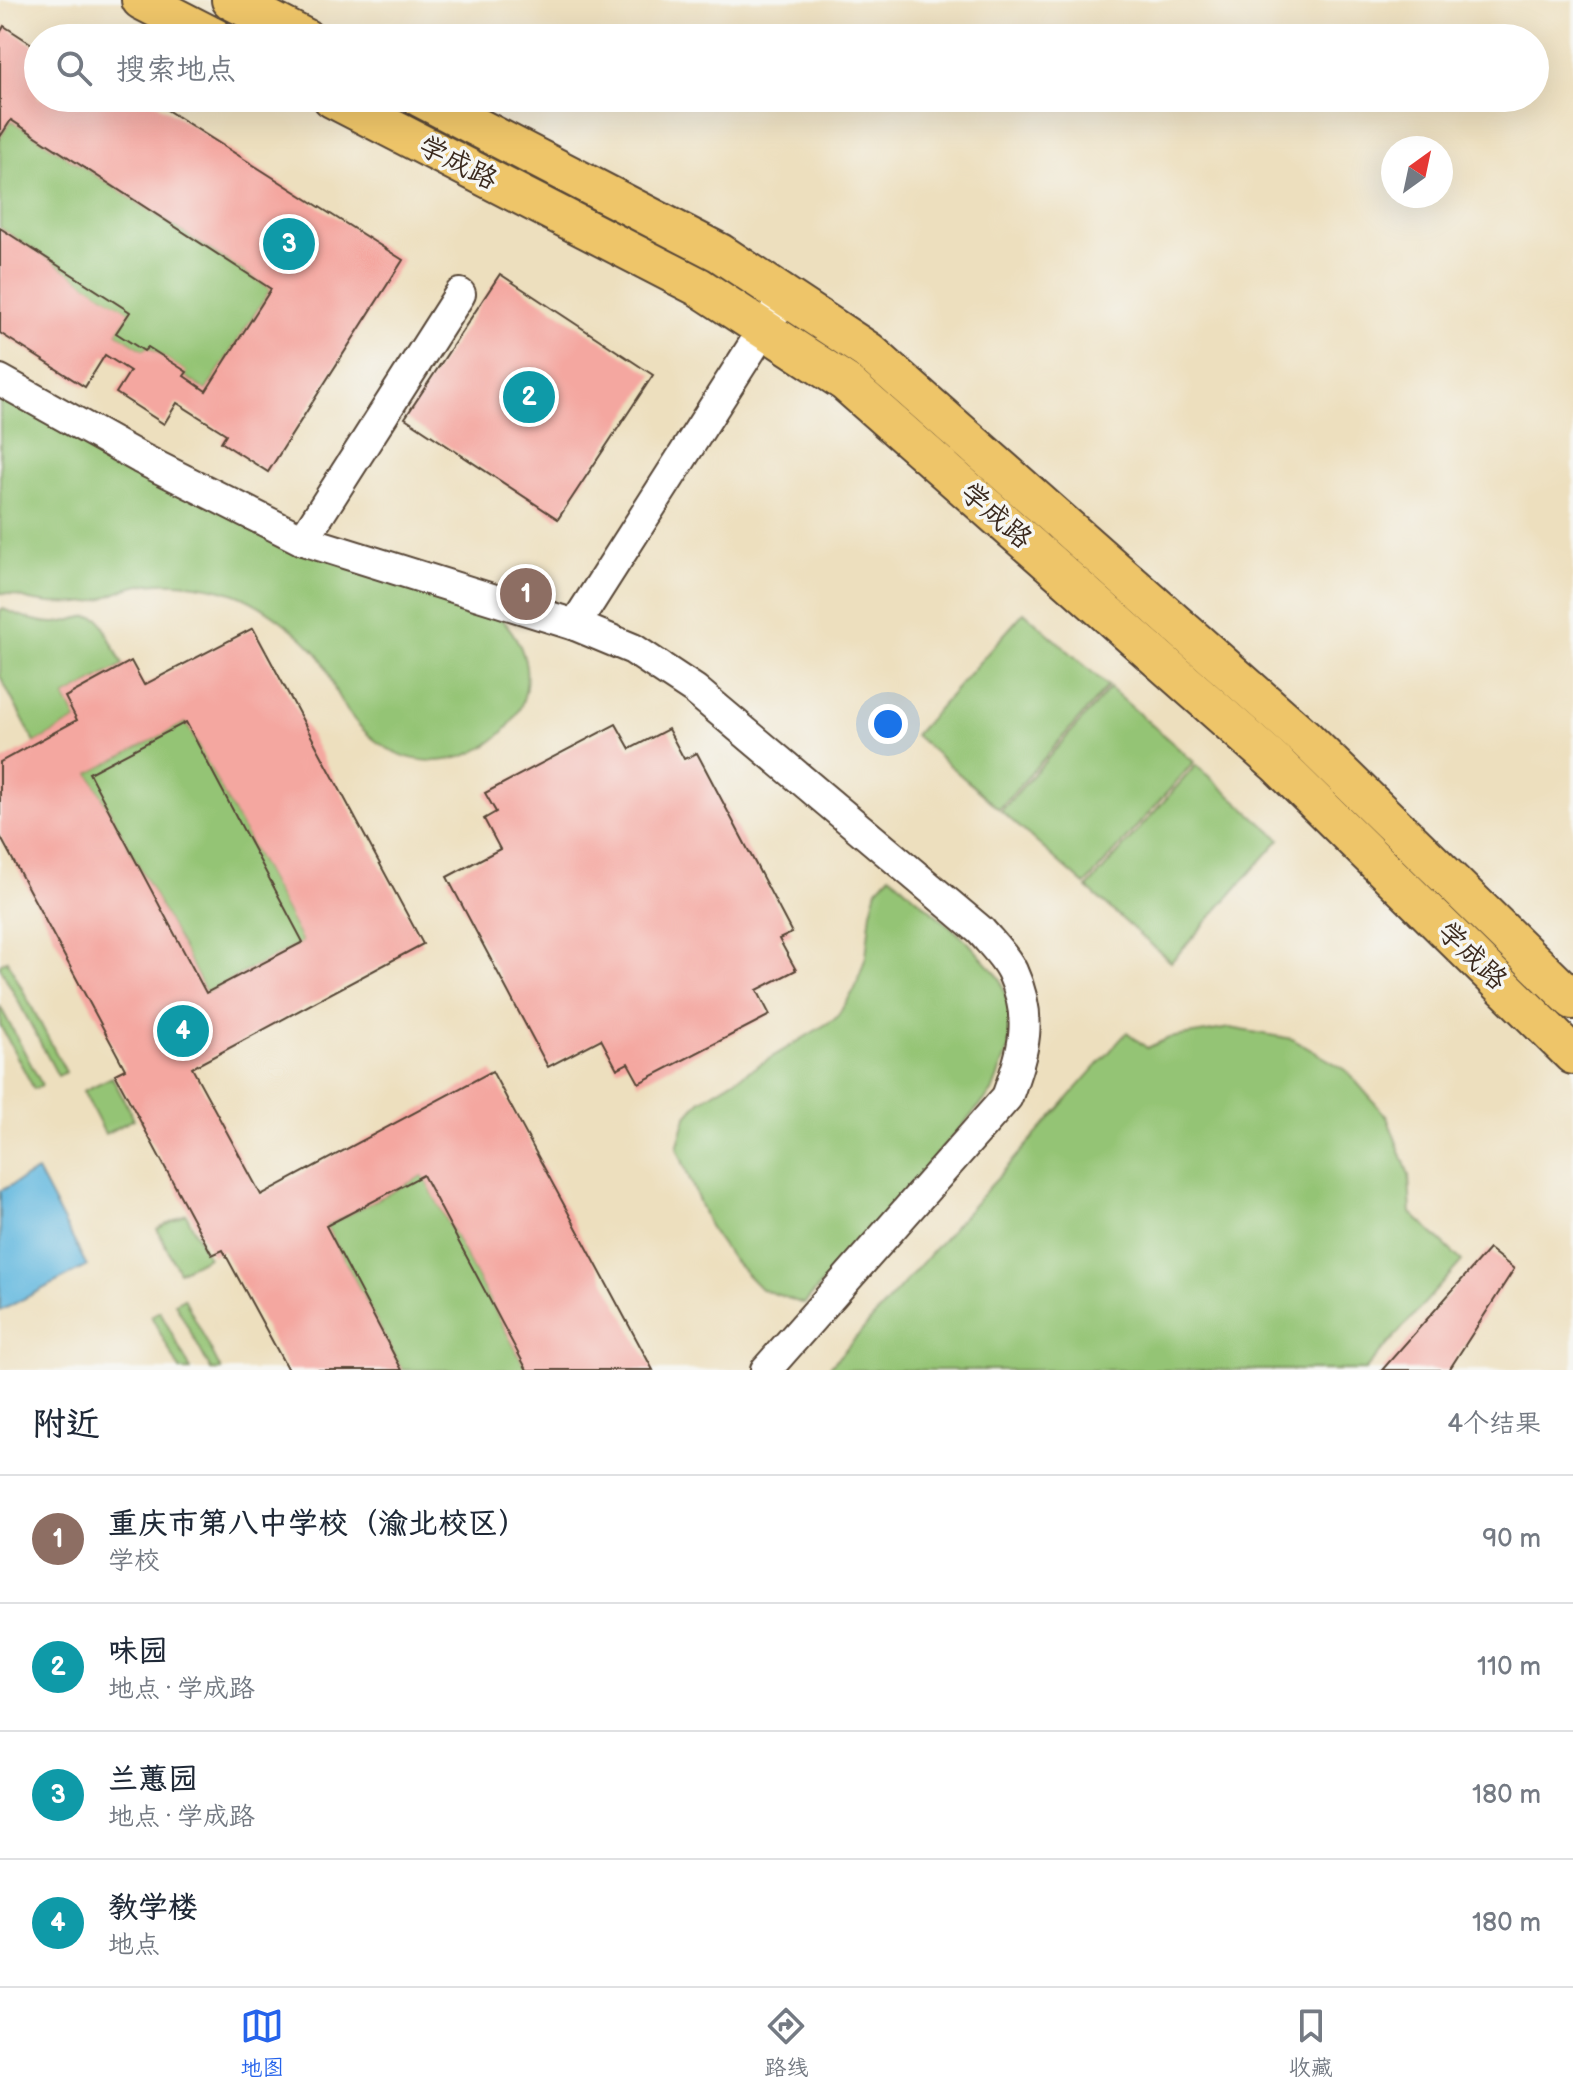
<!DOCTYPE html>
<html lang="zh">
<meta charset="utf-8">
<style>
:root{--surface:#fff;--page:#f6f6f7;--text:#1f2937;--muted:#747a83;--line:#e0e1e3;--accent:#2563eb}
body{margin:0;font-family:"Balsamiq Sans","LXGW WenKai TC",sans-serif;background:var(--page);color:var(--text)}
.compass{position:absolute;left:1381px;top:136px;width:72px;height:72px;border-radius:50%;background:var(--surface);box-shadow:0 8px 32px #0002;rotate:33deg}
.you{position:absolute;left:888px;top:724px;width:28px;height:28px;margin:-20px;border:6px solid #fff;border-radius:50%;background:#1a73e8;box-shadow:0 0 0 12px #1a73e833}
.badge{display:grid;place-items:center;width:52px;height:52px;border-radius:50%;background:var(--accent);color:#fff;font-size:26px;font-weight:700}
.pin{position:absolute;translate:-50% -50%;border:4px solid #fff;box-shadow:0 2px 8px #0006}
.list{margin:0;padding:0;list-style:none}
h2{display:flex;justify-content:space-between;align-items:center;height:104px;margin:0;padding:0 32px;font-size:34px}
h2 small{font-size:26px;font-weight:400;color:var(--muted)}
.list li{display:grid;grid-template-columns:52px 1fr auto;gap:24px;align-items:center;box-sizing:border-box;height:128px;padding:0 32px;border-top:2px solid var(--line)}
.list b{display:block;font-size:30px;white-space:nowrap}
.list p{margin:0;font-size:26px;white-space:nowrap;color:var(--muted)}
.list em{font-size:26px;font-style:normal;color:var(--muted)}
.icon{flex:none;width:44px;height:44px;fill:none;stroke:currentColor;stroke-width:2;stroke-linecap:round;stroke-linejoin:round}
.map{position:relative;flex:none;width:1573px;height:1370px;overflow:hidden}
.search{position:absolute;background:var(--surface);box-shadow:0 8px 32px #0002;left:24px;right:24px;top:24px;height:88px;display:flex;align-items:center;gap:20px;box-sizing:border-box;padding:0 28px;border-radius:44px;color:var(--muted);font-size:30px}
.sheet{height:616px;background:var(--surface)}
nav{display:flex;justify-content:space-around;align-items:center;box-sizing:border-box;height:112px;border-top:2px solid var(--line);background:var(--surface);font-size:22px;color:var(--muted)}
nav a{display:grid;justify-items:center;gap:4px}
nav .on{color:var(--accent)}
.map>svg:first-child{display:block}
.green{fill:#94c474;stroke:#687749;stroke-width:2}
.water{fill:#62b8df;stroke:#4e717e;stroke-width:2}
.building{fill:#f4a7a0;fill-rule:evenodd}
.lines{fill:none;stroke-linecap:round;stroke-linejoin:round}
.minor-casing{stroke:#564536;stroke-width:34}
.major-casing{stroke:#564536;stroke-width:42}
.minor{stroke:#fff;stroke-width:30}
.major{stroke:#eec569;stroke-width:38}
.labels{text-anchor:middle;dominant-baseline:central;stroke-width:7;stroke-linejoin:round;paint-order:stroke}
.street-label{font-size:28px;fill:#3b2a1e;stroke:#f6f6f2}
</style>
<div class="map">
<svg width="1573" height="1370" viewBox="0 0 1573 1370">
<rect width="100%" height="100%" fill="#f6f6f2"/>
<filter id="ink" filterUnits="userSpaceOnUse"><feTurbulence type="fractalNoise" baseFrequency=".0125" numOctaves="2"/><feDisplacementMap in="SourceGraphic" scale="16" xChannelSelector="R" yChannelSelector="G"/><feConvolveMatrix kernelMatrix="1 2 1 2 8 2 1 2 1" color-interpolation-filters="sRGB"/></filter>
<filter id="wash" filterUnits="userSpaceOnUse"><feTurbulence type="fractalNoise" baseFrequency=".006" numOctaves="4" result="noise"/><feDisplacementMap in="SourceGraphic" scale="32" xChannelSelector="R" yChannelSelector="G"/><feGaussianBlur stdDeviation="1.8" result="paint"/><feColorMatrix in="noise" values="0 0 0 0 0 0 0 0 0 0 0 0 0 0 0 0 0 1.4 0 .05"/><feComposite in="paint" operator="in"/></filter>
<g filter="url(#wash)">
<rect width="100%" height="100%" fill="#eddfbe"/>
<g class="green">
<polygon points="11,120 271,289 206,391 184,376 186,372 148,347 144,351 116,333 129,312 0,228 0,137"/>
<path d="M0 396 500 617C579 701 465 800 382 745 364 734 348 714 338 696 331 684 329 668 320 657 302 634 260 602 232 593 203 584 166 579 136 586 120 589 106 600 90 602 74 604 52 604 35 601 23 599 12 593 0 593Z"/>
<path d="M3 609C19 615 36 623 55 623 70 623 86 612 100 619L123 665 65 697 77 720 35 743 0 676V610Z"/>
<polygon points="1024,612 1108,686 999,809 915,735"/>
<polygon points="1110,688 1194,762 1085,885 1001,811"/>
<polygon points="186,722 303,942 206,993 89,773"/>
<polygon points="1196,765 1280,839 1171,962 1087,888"/>
<polygon points="890,875 968,942 1000,978 1011,1013 1009,1047 992,1092 804,1304 761,1289 732,1259 709,1226 677,1148 686,1117 700,1101 836,1018 855,989 866,956 871,911 877,889"/>
<polygon points="7,960 66,1072 58,1076 0,967 0,964"/>
<polygon points="0,1006 42,1085 34,1089 0,1025"/>
<polygon points="1230,1028 1292,1039 1346,1070 1387,1117 1409,1175 1411,1213 1462,1261 1365,1370 827,1370 1127,1032 1147,1048 1169,1038"/>
<polygon points="112,1077 134,1119 105,1134 83,1091"/>
<polygon points="423,1175 527,1370 402,1370 326,1226"/>
<polygon points="186,1214 208,1257 179,1272 157,1229"/>
<polygon points="184,1298 221,1370 211,1370 175,1303"/>
<polygon points="160,1311 191,1370 180,1370 151,1316"/>
</g>
<polygon class="water" points="37,1171 87,1266 0,1311 0,1191"/>
<g id="blocks">
<g class="building">
<polygon points="4,26 38,48 38,98 148,98 403,260 268,472 221,442 226,434 177,403 164,424 116,393 130,371 105,355 85,387 0,333 0,228 130,312 116,333 144,351 148,347 187,372 184,376 206,391 271,289 11,120 0,137 0,33"/>
<polygon points="500,274 653,375 558,519 405,418"/>
<path d="M253 628 423 944 192 1068 261 1195 492 1071 653 1370H527L423 1175 326 1226 402 1370H288L223 1250 212 1255 115 1074 125 1069 0 836V762L77 720 65 697 131 661 144 685ZM186 722 303 942 206 993 89 773Z"/>
<polygon points="616,724 630,749 668,729 684,759 697,753 792,933 779,939 796,970 757,990 770,1015 639,1083 628,1063 617,1069 601,1039 548,1067 447,877 500,849 484,819 496,812 485,793"/>
<polygon points="1489,1249 1514,1269 1449,1370 1382,1370"/>
</g>
</g>
</g>
<g filter="url(#ink)">
<use href="#blocks" fill-opacity="0" stroke="#564536" stroke-width="2"/>
<g class="lines">
<g class="minor-casing">
<g id="minor">
<path d="M0 380 140 458 303 540 575 625 633 649 695 690 981 931C991 943 1005 956 1012 971 1034 1019 1024 1050 1007 1097L766 1370"/>
<polyline points="303,540 460,294"/>
<polyline points="575,625 774,313"/>
</g>
</g>
<g class="major-casing">
<g id="major">
<polyline points="141,0 215,38"/>
<polyline points="231,0 305,38"/>
<polyline points="332,98 699,287 845,382 1277,764 1573,1055"/>
<polyline points="421,98 720,253 868,351 1306,739 1573,1000"/>
</g>
</g>
<use href="#minor" class="minor"/>
<use href="#major" class="major"/>
</g>
</g>
<g class="labels">
<g class="street-label">
<text transform="translate(458 163) rotate(27)">学成路</text>
<text transform="translate(996 516) rotate(41)">学成路</text>
<text transform="translate(1472 956) rotate(44)">学成路</text>
</g>
</g>
</svg>
<svg class="compass" viewBox="-18 -18 36 36"><path d="M0-13l5 13h-10z" fill="#e53935"/><path d="M0 13l5-13h-10z" fill="#747a83"/></svg>
<div class="you"></div>
<div class="pin badge" style="left:526px;top:594px;background:#8d6e63">1</div>
<div class="pin badge" style="left:529px;top:397px;background:#0f9aa8">2</div>
<div class="pin badge" style="left:289px;top:244px;background:#0f9aa8">3</div>
<div class="pin badge" style="left:183px;top:1031px;background:#0f9aa8">4</div>
<div class="search"><svg class="icon" aria-label="search" viewBox="0 0 24 24"><circle cx="10" cy="10" r="6"/><path d="M15 15l6 6"/></svg>搜索地点</div>
</div>
<section class="sheet">
<h2>附近<small>4个结果</small></h2>
<ul class="list">
<li><span class="badge" style="background:#8d6e63">1</span><div><b>重庆市第八中学校（渝北校区）</b><p>学校</p></div><em>90 m</em></li>
<li><span class="badge" style="background:#0f9aa8">2</span><div><b>味园</b><p>地点 · 学成路</p></div><em>110 m</em></li>
<li><span class="badge" style="background:#0f9aa8">3</span><div><b>兰蕙园</b><p>地点 · 学成路</p></div><em>180 m</em></li>
<li><span class="badge" style="background:#0f9aa8">4</span><div><b>教学楼</b><p>地点</p></div><em>180 m</em></li>
</ul>
</section>
<nav>
<a class="on"><svg class="icon" aria-label="map" viewBox="0 0 24 24"><path d="M3 6l6-2 6 2 6-2v14l-6 2-6-2-6 2zM9 4v14M15 6v14"/></svg>地图</a>
<a><svg class="icon" aria-label="directions" viewBox="0 0 24 24"><path d="M12 3l9 9-9 9-9-9zM9 14v-3h6M13 9l2 2-2 2"/></svg>路线</a>
<a><svg class="icon" aria-label="saved" viewBox="0 0 24 24"><path d="M7 4h10v16l-5-4-5 4z"/></svg>收藏</a>
</nav>
